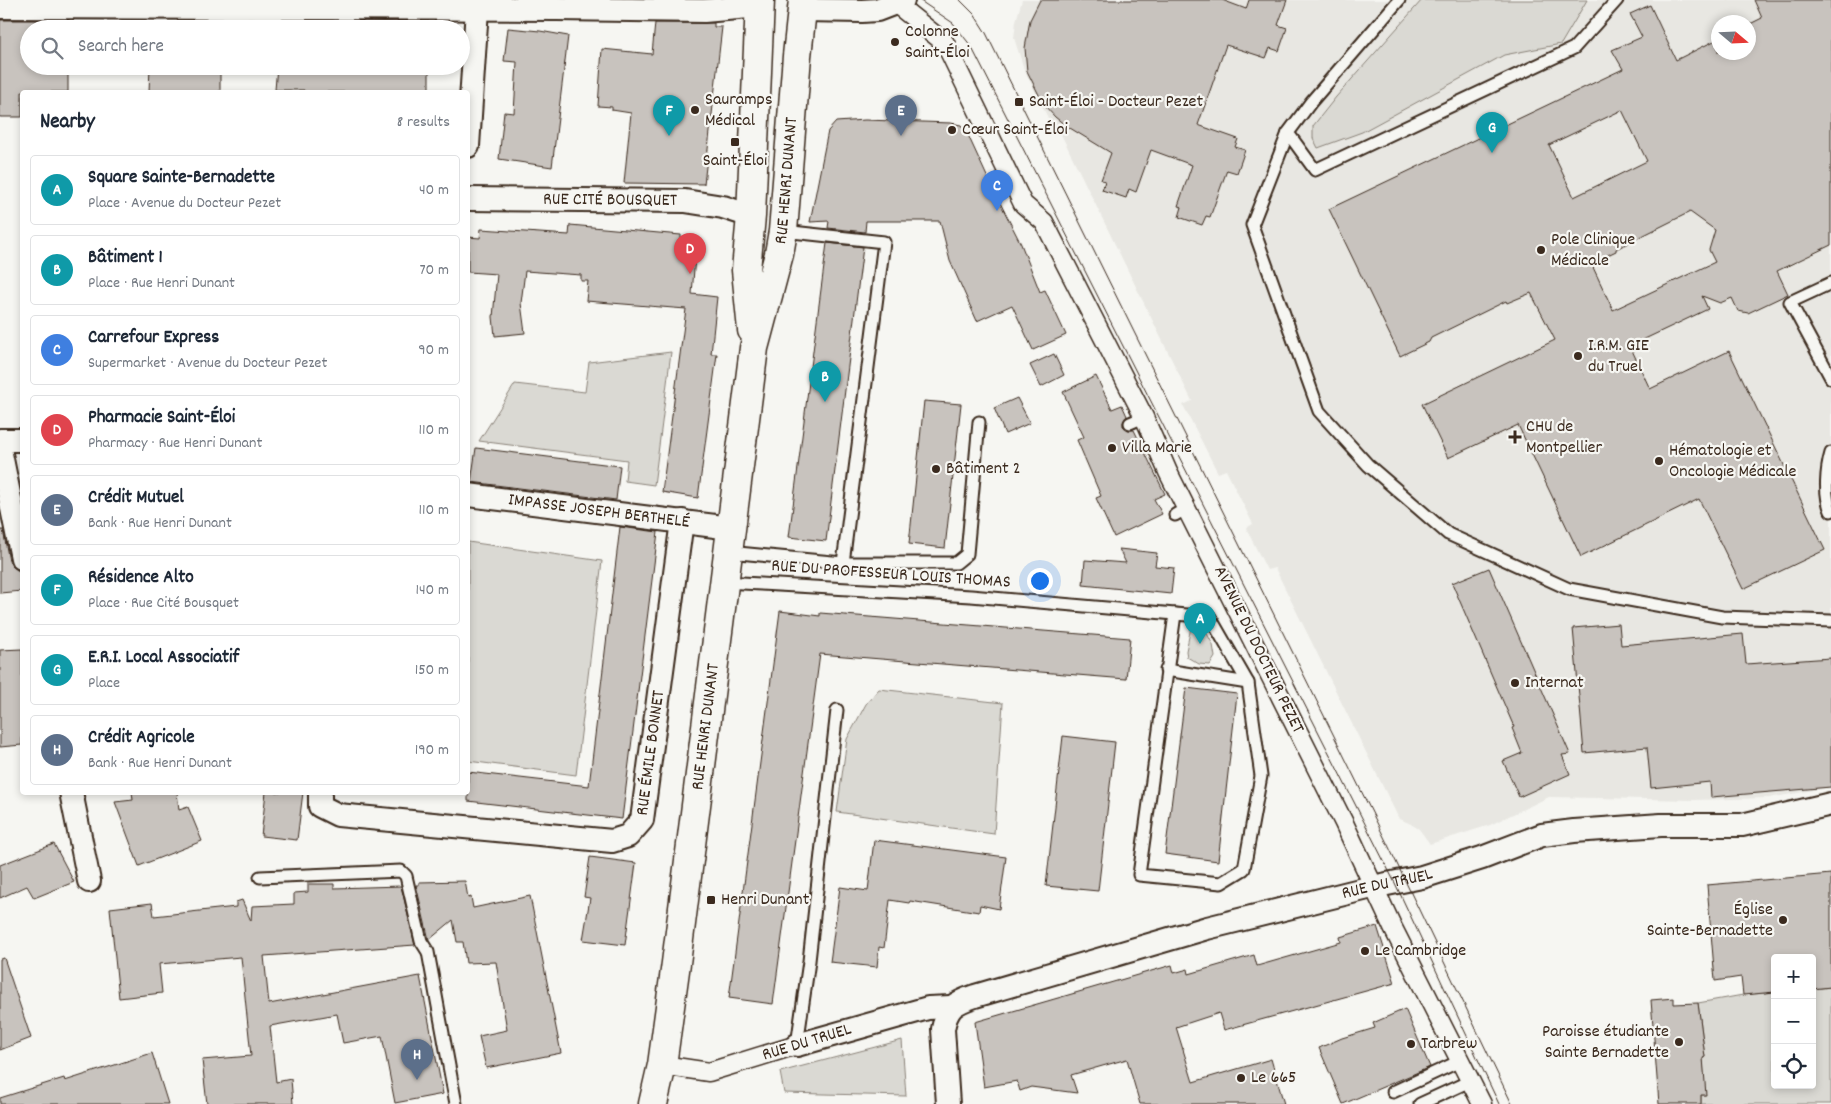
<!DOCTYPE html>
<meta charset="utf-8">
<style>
:root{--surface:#fff;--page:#f2f2f3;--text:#1f2937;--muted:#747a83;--line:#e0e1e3;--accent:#3b2a1e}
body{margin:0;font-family:Dekko,sans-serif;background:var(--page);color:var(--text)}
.controls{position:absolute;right:15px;bottom:15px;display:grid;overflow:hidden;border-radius:5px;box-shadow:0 2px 8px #0003}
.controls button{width:45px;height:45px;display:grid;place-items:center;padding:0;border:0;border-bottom:1px solid var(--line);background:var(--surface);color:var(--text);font:25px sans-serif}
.compass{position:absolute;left:1711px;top:15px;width:45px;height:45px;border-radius:50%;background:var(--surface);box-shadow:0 2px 8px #0003;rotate:109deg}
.you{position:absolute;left:1039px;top:580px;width:18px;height:18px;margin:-12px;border:4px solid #fff;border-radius:50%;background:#1a73e8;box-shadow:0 0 0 8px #1a73e833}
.badge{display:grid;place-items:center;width:32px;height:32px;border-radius:50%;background:var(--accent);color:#fff;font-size:16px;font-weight:700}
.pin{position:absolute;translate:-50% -41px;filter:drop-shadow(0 1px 2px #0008)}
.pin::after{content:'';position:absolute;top:26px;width:18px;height:15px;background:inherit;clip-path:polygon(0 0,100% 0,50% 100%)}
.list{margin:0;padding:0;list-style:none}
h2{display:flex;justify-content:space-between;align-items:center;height:65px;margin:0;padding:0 20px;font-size:21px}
h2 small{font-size:16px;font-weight:400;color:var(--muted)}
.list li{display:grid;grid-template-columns:32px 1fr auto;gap:15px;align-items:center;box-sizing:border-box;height:70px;margin:0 10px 10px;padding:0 10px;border:1px solid var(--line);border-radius:5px}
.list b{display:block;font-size:19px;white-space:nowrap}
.list p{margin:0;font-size:16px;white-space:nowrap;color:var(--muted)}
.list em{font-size:16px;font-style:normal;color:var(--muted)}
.icon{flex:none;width:28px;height:28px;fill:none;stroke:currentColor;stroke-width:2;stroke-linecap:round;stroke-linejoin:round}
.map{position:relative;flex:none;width:1831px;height:1104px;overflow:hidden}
.search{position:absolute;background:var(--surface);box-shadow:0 2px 8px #0003;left:20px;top:20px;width:450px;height:55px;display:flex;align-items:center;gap:12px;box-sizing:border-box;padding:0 18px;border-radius:28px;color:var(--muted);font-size:19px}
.panel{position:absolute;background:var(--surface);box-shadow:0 2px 8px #0003;left:20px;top:90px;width:450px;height:705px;border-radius:5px}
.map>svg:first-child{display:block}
.built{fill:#e8e7e2;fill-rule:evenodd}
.green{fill:#dad9d3;stroke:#8a8278}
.building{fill:#c8c3be;stroke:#3b2a1e;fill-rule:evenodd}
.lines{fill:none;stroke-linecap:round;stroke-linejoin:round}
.service-casing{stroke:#3b2a1e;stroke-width:15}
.pedestrian-casing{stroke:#3b2a1e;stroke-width:21}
.minor-casing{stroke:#3b2a1e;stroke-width:26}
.primary-casing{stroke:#3b2a1e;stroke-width:31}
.service{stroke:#f6f6f2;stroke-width:11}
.pedestrian{stroke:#f6f6f2;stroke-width:18}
.minor{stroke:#f6f6f2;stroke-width:22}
.primary{stroke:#f6f6f2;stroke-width:28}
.tram{stroke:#3b2a1e;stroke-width:1}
.poi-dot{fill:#3b2a1e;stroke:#f6f6f2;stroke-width:2}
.labels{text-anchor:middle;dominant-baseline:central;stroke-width:4.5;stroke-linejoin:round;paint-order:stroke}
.poi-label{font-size:18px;fill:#3b2a1e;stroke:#f6f6f2;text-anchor:start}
.street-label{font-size:18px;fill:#3b2a1e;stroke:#f6f6f2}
</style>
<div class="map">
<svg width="1831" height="1104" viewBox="0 0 1831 1104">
<rect width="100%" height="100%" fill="#f6f6f2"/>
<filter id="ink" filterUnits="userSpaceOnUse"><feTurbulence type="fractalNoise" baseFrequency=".02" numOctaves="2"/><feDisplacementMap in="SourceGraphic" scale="10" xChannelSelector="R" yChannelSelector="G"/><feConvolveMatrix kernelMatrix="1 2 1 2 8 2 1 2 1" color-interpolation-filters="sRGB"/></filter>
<g filter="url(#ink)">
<path class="built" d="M1022 0H1831V787L1769 798 1693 800 1549 797 1490 825 1430 844 1419 829 1409 823 1399 819 1275 568 1267 570 1246 528 1253 524 1226 470 1218 473 1183 405 1192 401 1058 128H1053L1024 69 1014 38 1016 21ZM1718 22H1748V52H1718Z"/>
<g class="green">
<polygon points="1422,0 1587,0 1561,44 1504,55 1362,132 1318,148 1313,138 1313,126 1336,97"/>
<polygon points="671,352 654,485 625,481 627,460 479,441 515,384 585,392 589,362"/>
<polygon points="468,542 602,561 576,775 468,761"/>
<polygon points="1192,622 1202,624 1213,645 1215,657 1210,665 1199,664 1187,657 1186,651"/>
<polygon points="879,689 1003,703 994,834 837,812 847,739 866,704"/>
<polygon points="1831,987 1831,1104 1701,1104 1701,1095 1705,1095 1703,1058 1705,1057 1698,1003 1743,995 1775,992 1775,1085 1812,1085 1812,989"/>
<polygon points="902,1040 906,1096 784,1093 780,1072"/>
</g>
<g class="building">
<polygon points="1040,0 1222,0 1246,9 1249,0 1287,0 1278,25 1287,28 1279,51 1270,48 1266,58 1226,45 1198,125 1238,139 1235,147 1245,150 1237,173 1227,170 1210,217 1206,216 1202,225 1179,217 1182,207 1178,206 1192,165 1151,150 1136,192 1129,189 1126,198 1102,190 1105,181 1101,180 1111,153 1065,125 1055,117 1044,105 1027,71 1025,48 1030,20"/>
<path d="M1754 0H1831V245L1777 271 1788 294 1748 313 1738 311 1732 298 1720 303 1702 296 1708 309 1630 346 1650 389 1729 351 1825 550 1743 589 1699 499 1581 557 1518 425 1448 458 1422 404 1555 340 1531 293 1507 303 1506 301 1431 338 1429 342 1400 356 1329 209 1623 69 1612 50 1642 37 1630 14 1650 5 1676 60 1718 39V52H1748V25L1762 18ZM1622 110 1647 161 1574 197 1549 145ZM1690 212 1715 230 1709 250 1715 262 1613 310 1591 263 1616 251V249Z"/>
<polygon points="0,20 69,20 69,29 29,29 29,66 68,66 68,92 22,92 22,117 0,117"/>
<polygon points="340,21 429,22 429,29 340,29"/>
<polygon points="655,23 714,23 714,27 722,27 704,184 624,183 631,113 612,110 612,107 598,106 602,49 652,54"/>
<polygon points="508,28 540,31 568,36 552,167 499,159 504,112 514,113 517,62 504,61"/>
<polygon points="150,66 220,66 220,92 149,92"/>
<polygon points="277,66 429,66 429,92 304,92 304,90 275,90"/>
<polygon points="865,120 951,123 961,125 967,133 990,183 1021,244 1040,292 1045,290 1066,335 1033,350 1012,305 977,321 950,261 940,221 866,221 865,232 828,228 829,221 810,222 828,131 836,122"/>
<polygon points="570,225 681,235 681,243 696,244 692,294 717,297 711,354 717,354 698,498 662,492 686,309 586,301 588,281 581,281 581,275 525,271 521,303 525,333 495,336 493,317 497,274 468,272 468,237 480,238 481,229 569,235"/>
<polygon points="827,243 863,247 826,541 789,537"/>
<polygon points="1054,354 1064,375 1041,387 1030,365"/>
<polygon points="1096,376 1112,409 1122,405 1127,416 1123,422 1123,426 1129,430 1134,430 1165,494 1154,499 1162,514 1114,537 1096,498 1101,496 1077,440 1084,437 1063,392"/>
<polygon points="1017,398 1030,423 1005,434 994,408"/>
<polygon points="924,401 961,404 945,548 909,544"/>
<polygon points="476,448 620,466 616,500 471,482"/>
<polygon points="620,527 658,532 622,819 468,801 468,772 589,786"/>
<polygon points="0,530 3,530 9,561 12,566 17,570 22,571 22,591 0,593"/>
<polygon points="1119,549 1157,553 1155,566 1174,568 1171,594 1083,585 1085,560 1126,563"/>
<polygon points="1489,568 1570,754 1562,755 1570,774 1519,797 1503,761 1522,753 1512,728 1514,727 1452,583"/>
<polygon points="780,611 820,616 820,613 1130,638 1126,679 820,654 773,1004 729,998"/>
<polygon points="1619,624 1621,645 1743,634 1746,664 1831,658 1831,787 1711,797 1710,782 1651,788 1647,747 1584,753 1573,628"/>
<polygon points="22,649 22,745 0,747 0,650"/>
<polygon points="1186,688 1237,694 1218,861 1165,854"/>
<polygon points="1063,736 1115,742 1098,891 1046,886"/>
<polygon points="132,792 177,792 179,810 188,807 202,841 139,866 115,802 133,800"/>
<polygon points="266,792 303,792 297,840 261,836"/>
<polygon points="874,840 1006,857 999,909 980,905 979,912 910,901 909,903 890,900 884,948 879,947 877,967 830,962 840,887 868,891"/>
<polygon points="54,844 74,882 34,898 27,886 0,898 0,865"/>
<polygon points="590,857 636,863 625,945 583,940 590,898 584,897"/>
<polygon points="1831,874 1831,987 1812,989 1812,958 1775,958 1775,992 1743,995 1741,977 1715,981 1707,885"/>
<polygon points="465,881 468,898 471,897 473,908 530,896 561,1053 486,1068 479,1036 507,1030 496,962 466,963 463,942 457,942 453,920 429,940 416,885 419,885 419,882"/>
<polygon points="308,884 334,884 334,888 401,886 415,945 264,956 269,1004 420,976 443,1094 395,1103 382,1036 343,1043 337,1014 270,1026 276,1082 291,1079 293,1104 207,1104 202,1060 251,1056 241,957 159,964 162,993 119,998 110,908 152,903 154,916 236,907 236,902 242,900 251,921 252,906 294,904 294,893 308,892"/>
<polygon points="1377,926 1395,983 1224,1030 1219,1013 1176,1027 1193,1082 1271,1059 1284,1104 1140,1104 1127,1059 1071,1075 1077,1093 1031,1087 1020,1091 1017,1081 984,1087 975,1022 1172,965 1174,973 1188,969 1189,974 1254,955 1257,966 1341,942 1340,937"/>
<polygon points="4,958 31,1038 0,1050 0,959"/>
<polygon points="1674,998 1674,1004 1698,1003 1705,1057 1703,1058 1706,1095 1701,1095 1701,1104 1659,1104 1651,1000"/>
<polygon points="1405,1009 1430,1067 1343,1104 1319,1048 1342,1038 1375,1028 1373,1023"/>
<polygon points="152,1053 168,1104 0,1104 0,1098 64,1078 65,1081"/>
</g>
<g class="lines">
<g class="service-casing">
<g id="service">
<polyline points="1399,0 1311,102 1288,133 1315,170 1574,48 1617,0"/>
<polyline points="1288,133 1252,225 1319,411 1368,465 1448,534 1569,589 1722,617 1831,621"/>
<polyline points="1831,283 1790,302 1831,378"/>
<polyline points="1130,423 1144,417"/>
<path d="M1831 453C1826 470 1824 495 1831 511"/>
<polyline points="1175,515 1187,508"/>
<polyline points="728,552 843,563 884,242 783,231"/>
<polyline points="843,563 956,563 967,554 979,422"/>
<polyline points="724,582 971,596 1175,614"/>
<polygon points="1175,614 1210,617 1248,683 1261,776 1244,869 1221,883 1139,875"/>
<polyline points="1166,670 1248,683"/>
<polyline points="260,877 401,871 406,876 421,941 428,952 456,1104"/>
<polyline points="797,1045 809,961 837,710"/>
<polyline points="1393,1092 1460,1061"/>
<polyline points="1420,1104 1470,1081"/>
</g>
</g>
<g class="pedestrian-casing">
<g id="pedestrian">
<polyline points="895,3 945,43 1023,204 1044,222 1144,417 1168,472 1344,823 1393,928 1482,1104"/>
<polyline points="662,1065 709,1072 797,1045"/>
</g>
</g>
<g class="minor-casing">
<g id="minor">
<polyline points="0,7 557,9 704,11 760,6"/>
<polyline points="802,10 862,11 877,10 903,0"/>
<polyline points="468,146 477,9"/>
<path id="s1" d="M468 199 685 201 723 207 751 216"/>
<polyline points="0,440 22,440"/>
<polyline points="0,449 22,558"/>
<path id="s2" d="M468 495 731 528"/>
<polyline points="71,792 89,881"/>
<path id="s3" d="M320 792V806L338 815 612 841 628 836 642 820 682 521"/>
<polyline points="797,1045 928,1008 951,1007"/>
<path id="s4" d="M948 1104 943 1029C947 1007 954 1003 975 996L1207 928 1372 887 1422 877 1482 858 1542 835 1574 831 1661 825H1742L1831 804"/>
</g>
</g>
<g class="primary-casing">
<g id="primary">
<polyline points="752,330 746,270 751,216 760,0"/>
<path id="s5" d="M653 1104 662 1065 676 963 754 348 779 254 783 231 797 56 803 0"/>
</g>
</g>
<use href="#service" class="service"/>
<use href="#pedestrian" class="pedestrian"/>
<use href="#minor" class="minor"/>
<use href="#primary" class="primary"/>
<g class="tram">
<polyline points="919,0 953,23 971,46 1395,883 1499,1104"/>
<polyline points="960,0 974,14 986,33 1388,845 1512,1104"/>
</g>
</g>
</g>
<g class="poi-dot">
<circle cx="895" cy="42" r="5"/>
<rect x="1014" y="97" width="10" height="10" rx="2.5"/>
<circle cx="695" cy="110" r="5"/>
<circle cx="952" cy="130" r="5"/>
<rect x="730" y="137" width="10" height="10" rx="2.5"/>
<circle cx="1541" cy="250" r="5"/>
<circle cx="1578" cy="356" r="5"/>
<path d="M1512.5 429.5h5v5h5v5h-5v5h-5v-5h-5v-5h5z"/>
<circle cx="1112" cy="448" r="5"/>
<circle cx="1659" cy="461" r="5"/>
<circle cx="936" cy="469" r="5"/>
<circle cx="1515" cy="683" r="5"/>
<rect x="706" y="895" width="10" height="10" rx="2.5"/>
<circle cx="1783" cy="920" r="5"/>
<circle cx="1365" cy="951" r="5"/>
<circle cx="1679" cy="1042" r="5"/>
<circle cx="1411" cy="1044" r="5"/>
<circle cx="1241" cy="1078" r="5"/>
</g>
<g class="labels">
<g class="poi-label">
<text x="905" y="32">Colonne<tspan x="905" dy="21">Saint-Éloi</tspan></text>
<text x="705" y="100">Sauramps<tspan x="705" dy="21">Médical</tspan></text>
<text x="1029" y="102">Saint-Éloi - Docteur Pezet</text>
<text x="962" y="130">Cœur Saint-Éloi</text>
<text x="735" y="161" text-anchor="middle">Saint-Éloi</text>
<text x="1551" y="240">Pole Clinique<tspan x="1551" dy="21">Médicale</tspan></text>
<text x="1588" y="346">I.R.M. GIE<tspan x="1588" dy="21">du Truel</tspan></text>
<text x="1526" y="427">CHU de<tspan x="1526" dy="21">Montpellier</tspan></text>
<text x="1122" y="448">Villa Marie</text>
<text x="1669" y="451">Hématologie et<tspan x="1669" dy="21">Oncologie Médicale</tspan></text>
<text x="946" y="469">Bâtiment 2</text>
<text x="1525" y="683">Internat</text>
<text x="721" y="900">Henri Dunant</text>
<text x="1773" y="910" text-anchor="end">Église<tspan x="1773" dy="21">Sainte-Bernadette</tspan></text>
<text x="1375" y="951">Le Cambridge</text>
<text x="1669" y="1032" text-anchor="end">Paroisse étudiante<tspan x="1669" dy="21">Sainte Bernadette</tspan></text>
<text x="1421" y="1044">Tarbrew</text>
<text x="1251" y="1078">Le 665</text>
</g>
<g class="street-label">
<text stroke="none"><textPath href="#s5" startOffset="934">RUE HENRI DUNANT</textPath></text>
<text stroke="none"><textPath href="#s1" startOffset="142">RUE CITÉ BOUSQUET</textPath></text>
<text stroke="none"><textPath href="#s2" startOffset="132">IMPASSE JOSEPH BERTHELÉ</textPath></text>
<text transform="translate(891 575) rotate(4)">RUE DU PROFESSEUR LOUIS THOMAS</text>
<text transform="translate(1258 650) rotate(64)">AVENUE DU DOCTEUR PEZET</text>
<text stroke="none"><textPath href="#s5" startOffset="381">RUE HENRI DUNANT</textPath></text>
<text stroke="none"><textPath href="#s3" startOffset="415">RUE ÉMILE BONNET</textPath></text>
<text stroke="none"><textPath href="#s4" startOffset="552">RUE DU TRUEL</textPath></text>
<text transform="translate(807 1043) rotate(-17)">RUE DU TRUEL</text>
</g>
</g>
</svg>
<div class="controls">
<button>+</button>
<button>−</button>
<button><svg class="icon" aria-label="locate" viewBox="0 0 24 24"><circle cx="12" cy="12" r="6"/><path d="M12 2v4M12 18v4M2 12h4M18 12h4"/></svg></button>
</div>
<svg class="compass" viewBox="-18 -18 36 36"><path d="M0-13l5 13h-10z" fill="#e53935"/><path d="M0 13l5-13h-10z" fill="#747a83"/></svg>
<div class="you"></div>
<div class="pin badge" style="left:1200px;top:644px;background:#0f9aa8">A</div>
<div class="pin badge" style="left:825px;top:402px;background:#0f9aa8">B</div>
<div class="pin badge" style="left:997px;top:211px;background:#3f7fe0">C</div>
<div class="pin badge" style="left:690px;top:274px;background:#e0444e">D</div>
<div class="pin badge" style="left:901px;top:136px;background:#5c6f8a">E</div>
<div class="pin badge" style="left:669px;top:136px;background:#0f9aa8">F</div>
<div class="pin badge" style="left:1492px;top:153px;background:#0f9aa8">G</div>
<div class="pin badge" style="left:417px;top:1080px;background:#5c6f8a">H</div>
<div class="search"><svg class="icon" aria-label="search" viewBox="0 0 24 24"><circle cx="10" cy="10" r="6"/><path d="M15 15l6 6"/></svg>Search here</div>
<section class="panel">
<h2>Nearby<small>8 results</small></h2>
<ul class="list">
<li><span class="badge" style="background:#0f9aa8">A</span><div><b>Square Sainte-Bernadette</b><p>Place · Avenue du Docteur Pezet</p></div><em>40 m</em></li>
<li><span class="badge" style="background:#0f9aa8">B</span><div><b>Bâtiment 1</b><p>Place · Rue Henri Dunant</p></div><em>70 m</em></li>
<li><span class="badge" style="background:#3f7fe0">C</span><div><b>Carrefour Express</b><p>Supermarket · Avenue du Docteur Pezet</p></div><em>90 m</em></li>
<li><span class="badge" style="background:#e0444e">D</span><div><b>Pharmacie Saint-Éloi</b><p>Pharmacy · Rue Henri Dunant</p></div><em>110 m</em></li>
<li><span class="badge" style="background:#5c6f8a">E</span><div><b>Crédit Mutuel</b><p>Bank · Rue Henri Dunant</p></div><em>110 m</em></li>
<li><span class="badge" style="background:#0f9aa8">F</span><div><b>Résidence Alto</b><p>Place · Rue Cité Bousquet</p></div><em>140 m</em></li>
<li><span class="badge" style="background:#0f9aa8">G</span><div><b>E.R.I. Local Associatif</b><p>Place</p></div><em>150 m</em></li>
<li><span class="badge" style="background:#5c6f8a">H</span><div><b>Crédit Agricole</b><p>Bank · Rue Henri Dunant</p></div><em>190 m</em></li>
</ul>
</section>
</div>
